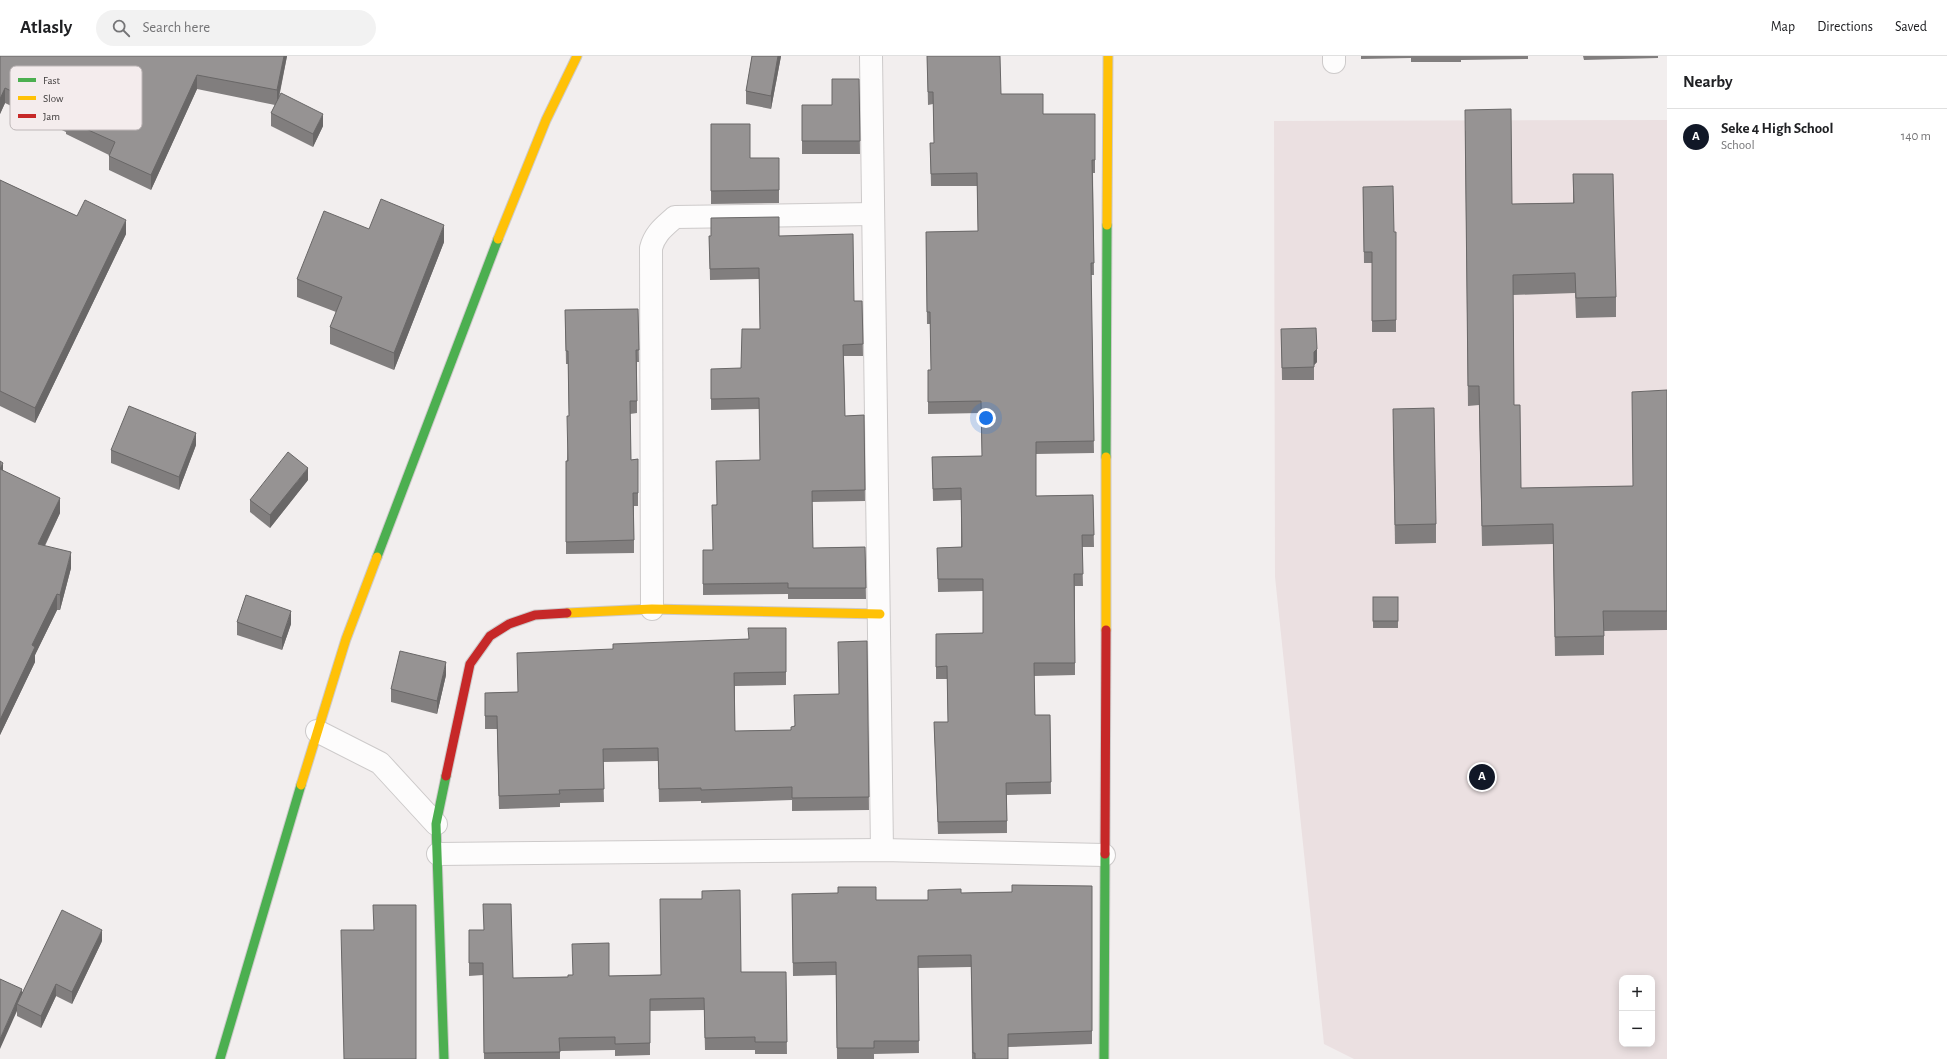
<!DOCTYPE html>
<meta charset="utf-8">
<style>
:root{--surface:#fff;--page:#f2f2f2;--text:#202124;--muted:#757577;--line:#e0e0e0;--accent:#111827}
body{margin:0;font-family:"Alegreya Sans",sans-serif;background:var(--page);color:var(--text)}
.controls{position:absolute;right:12px;bottom:12px;display:grid;overflow:hidden;border-radius:8px;box-shadow:0 2px 10px #0003}
.controls button{width:36px;height:36px;display:grid;place-items:center;padding:0;border:0;border-bottom:1px solid var(--line);background:var(--surface);color:var(--text);font:20px sans-serif}
.you{position:absolute;left:986px;top:362px;width:14px;height:14px;margin:-10px;border:3px solid #fff;border-radius:50%;background:#1a73e8;box-shadow:0 0 0 6px #1a73e833}
.badge{display:grid;place-items:center;width:26px;height:26px;border-radius:50%;background:var(--accent);color:#fff;font-size:13px;font-weight:700}
.pin{position:absolute;translate:-50% -50%;border:2px solid #fff;box-shadow:0 1px 4px #0006}
.list{margin:0;padding:0;list-style:none}
h2{display:flex;justify-content:space-between;align-items:center;height:52px;margin:0;padding:0 16px;font-size:17px}
h2 small{font-size:13px;font-weight:400;color:var(--muted)}
.list li{display:grid;grid-template-columns:26px 1fr auto;gap:12px;align-items:center;box-sizing:border-box;height:56px;padding:0 16px;border-top:1px solid var(--line)}
.list b{display:block;font-size:15px;white-space:nowrap}
.list p{margin:0;font-size:13px;white-space:nowrap;color:var(--muted)}
.list em{font-size:13px;font-style:normal;color:var(--muted)}
.icon{flex:none;width:22px;height:22px;fill:none;stroke:currentColor;stroke-width:2;stroke-linecap:round;stroke-linejoin:round}
.map{position:relative;flex:none;width:1667px;height:1003px;overflow:hidden}
header{display:flex;align-items:center;gap:24px;box-sizing:border-box;height:56px;padding:0 20px;background:var(--surface);border-bottom:1px solid var(--line)}
header strong{font-size:19px}
nav{display:flex;gap:22px;margin-inline-start:auto;font-size:14px}
.search{width:280px;height:36px;background:var(--page);display:flex;align-items:center;gap:10px;box-sizing:border-box;padding:0 14px;border-radius:22px;color:var(--muted);font-size:15px}
main{display:flex}
aside{flex:1;background:var(--surface)}
.map>svg:first-child{display:block}
.built{fill:#ebe0e1;fill-rule:evenodd}
.lines{fill:none;stroke-linecap:round;stroke-linejoin:round}
.street-casing{stroke:#cdcaca;stroke-width:24}
.fast-casing{stroke:#cdcaca;stroke-width:11}
.slow-casing{stroke:#cdcaca;stroke-width:11}
.jam-casing{stroke:#cdcaca;stroke-width:11}
.street{stroke:#fdfcfc;stroke-width:22}
.fast{stroke:#4caf50;stroke-width:9}
.slow{stroke:#ffc107;stroke-width:9}
.jam{stroke:#c62828;stroke-width:9}
.wall{fill:#817e7e}
.shaded-wall{fill:#696767}
.building{fill:#969393;stroke:#696767}
.key{fill:#f4eced;stroke:#beb7b8;stroke-width:1}
.key-label{font-size:11px;fill:#3f3c3c}
</style>
<header>
<strong>Atlasly</strong>
<div class="search"><svg class="icon" aria-label="search" viewBox="0 0 24 24"><circle cx="10" cy="10" r="6"/><path d="M15 15l6 6"/></svg>Search here</div>
<nav><a>Map</a><a>Directions</a><a>Saved</a></nav>
</header>
<main>
<div class="map">
<svg width="1667" height="1003" viewBox="0 0 1667 1003">
<rect width="100%" height="100%" fill="#f2eeee"/>
<path class="built" d="M1667 64V1003H1354L1324 988 1275 521 1274 65ZM1622 922H1652V988H1622Z"/>
<g class="lines">
<g class="street-casing">
<g id="street">
<polyline points="871,0 882,794"/>
<polyline points="1334,0 1334,6"/>
<path d="M652 553 651 192C655 177 664 171 675 161L873 158"/>
<polyline points="317,675 380,707 436,768"/>
<polyline points="438,798 882,794 1104,799"/>
</g>
</g>
<g class="fast-casing">
<g id="fast">
<polyline points="1106,401 1107,169"/>
<polyline points="377,501 498,183"/>
<polyline points="220,1003 301,729"/>
<polyline points="444,1003 436,768 446,720"/>
<polyline points="1104,1003 1105,798"/>
</g>
</g>
<g class="slow-casing">
<g id="slow">
<polyline points="1107,169 1108,0"/>
<polyline points="498,183 546,64 577,0"/>
<polyline points="567,557 652,553 880,558"/>
<polyline points="1106,574 1106,401"/>
<polyline points="301,729 346,583 377,501"/>
</g>
</g>
<g class="jam-casing">
<g id="jam">
<polyline points="446,720 470,608 490,580 509,568 535,559 567,557"/>
<polyline points="1105,798 1106,574"/>
</g>
</g>
<use href="#street" class="street"/>
<use href="#fast" class="fast"/>
<use href="#slow" class="slow"/>
<use href="#jam" class="jam"/>
</g>
<g class="wall">
<polygon points="0,0 287,0 279,42 323,70 313,91 271,70 271,57 275,49 197,33 151,134 109,114 109,99 66,78 66,76 5,47 0,58"/>
<polygon points="752,0 781,0 771,53 746,48 746,35"/>
<polygon points="927,0 1001,38 1043,58 1095,58 1095,117 1093,117 1094,219 1091,219 1094,397 1036,398 1036,440 1093,439 1094,491 1082,491 1083,530 1075,530 1075,619 1034,620 1035,659 1050,659 1051,738 1007,739 1007,777 938,778 934,666 948,666 947,623 936,623 936,578 983,577 983,535 938,536 937,492 961,491 961,444 933,445 932,401 982,400 981,357 928,358 928,314 931,314 930,268 927,268 926,176 978,175 977,130 931,130 930,87 934,87 933,48 928,49"/>
<polygon points="1361,0 1528,0 1528,3 1461,4 1461,6 1411,6 1411,2 1361,3"/>
<polygon points="1583,0 1658,0 1658,2 1584,4"/>
<polygon points="859,23 860,98 802,98 802,49 832,49"/>
<polygon points="711,68 750,102 779,102 779,147 711,148"/>
<polygon points="1465,74 1512,148 1573,147 1573,118 1616,241 1616,261 1576,262 1575,237 1513,239 1514,349 1521,432 1633,430 1667,334 1667,574 1604,575 1604,599 1555,600 1553,488 1482,490 1479,349 1468,350"/>
<polygon points="0,124 77,160 126,178 35,367 0,350"/>
<polygon points="1363,131 1394,176 1396,176 1396,276 1372,276 1372,207 1364,207"/>
<polygon points="369,173 444,186 394,314 330,288 330,271 336,256 297,241 297,223"/>
<polygon points="709,180 779,180 854,245 862,245 863,300 844,300 845,360 864,359 865,445 812,446 813,492 865,491 866,543 788,543 788,538 703,539 703,494 713,494 716,449 760,404 759,353 711,354 711,324 741,312 760,273 759,223 710,224"/>
<polygon points="638,253 639,306 637,306 637,357 630,358 631,404 638,403 638,450 634,450 634,497 566,498 566,405 567,405 569,360 568,308 566,308 565,254"/>
<polygon points="1281,273 1317,306 1314,309 1314,324 1282,324"/>
<polygon points="1393,372 1436,468 1436,487 1395,488"/>
<polygon points="196,389 179,434 111,407 111,394"/>
<polygon points="0,405 3,414 60,457 45,490 71,512 60,554 57,554 35,599 35,606 0,679"/>
<polygon points="308,424 270,472 250,456 250,444"/>
<rect x="1373" y="541" width="25" height="31"/>
<polygon points="237,566 291,568 282,594 237,579"/>
<polygon points="786,572 786,629 735,630 735,675 791,674 794,670 839,638 867,585 869,754 792,755 792,744 701,747 701,745 659,746 658,705 603,706 604,746 560,747 560,751 499,753 497,673 485,673 485,637 518,636 613,593 748,583"/>
<polygon points="446,619 437,658 391,646 391,633"/>
<polygon points="1092,830 1092,988 1008,991 1008,1003 972,1003 971,911 918,912 919,997 874,998 874,1003 837,1003 836,919 793,920 792,838 876,844 928,844 961,837 1012,836"/>
<polygon points="469,874 513,922 786,916 787,998 755,998 755,994 705,994 704,954 650,955 650,999 615,1000 615,994 560,995 560,1003 484,1003 483,919 469,920"/>
<polygon points="102,885 72,948 56,940 41,972 17,960 17,955 0,923 22,937"/>
</g>
<g class="shaded-wall">
<polygon points="284,0 287,0 277,49 277,34"/>
<polygon points="778,0 781,0 771,53 771,40"/>
<polygon points="197,19 197,33 151,134 151,119"/>
<polygon points="5,32 5,47 0,58 0,43"/>
<polygon points="323,58 323,70 313,91 313,78"/>
<polygon points="126,164 126,178 35,367 35,352"/>
<polygon points="444,169 444,186 394,314 394,297"/>
<polygon points="1317,293 1317,306 1314,309 1314,296"/>
<polygon points="196,377 196,389 179,434 179,421"/>
<polygon points="3,407 3,422 0,413"/>
<polygon points="308,412 308,424 270,472 270,459"/>
<polygon points="60,442 60,457 38,503 38,488"/>
<polygon points="71,496 71,512 60,554 60,539"/>
<polygon points="57,538 57,554 35,599 35,606 0,679 0,664 32,589"/>
<polygon points="291,555 291,568 282,594 282,582"/>
<polygon points="446,606 446,619 437,658 437,645"/>
<polygon points="102,874 102,885 72,948 72,936"/>
<polygon points="56,928 56,940 41,972 41,960"/>
<polygon points="22,933 22,943 17,948 17,955 0,993 0,983"/>
</g>
<g class="building">
<polygon points="0,0 284,0 277,34 197,19 151,119 109,100 115,86 66,64 67,62 5,32 0,43"/>
<polygon points="752,0 778,0 771,40 746,35"/>
<polygon points="927,0 1000,0 1001,38 1043,38 1043,58 1095,58 1095,104 1092,104 1094,207 1091,207 1094,385 1036,386 1036,440 1093,439 1094,479 1082,479 1083,518 1074,518 1075,607 1034,607 1035,659 1050,659 1051,726 1006,727 1007,765 938,766 934,666 948,666 947,610 936,611 936,578 983,577 983,523 938,523 937,492 962,491 961,432 933,433 932,401 982,400 981,345 928,346 928,314 931,314 930,256 927,256 926,176 978,175 977,117 931,118 930,87 934,87 933,36 928,36"/>
<polygon points="832,23 859,23 860,85 802,85 802,49 832,49"/>
<polygon points="281,37 323,58 313,78 271,57"/>
<polygon points="1511,53 1512,148 1574,147 1573,118 1613,118 1616,241 1576,242 1575,217 1513,219 1514,349 1520,349 1521,432 1633,430 1632,336 1667,334 1667,555 1603,555 1604,580 1555,581 1553,468 1482,470 1479,330 1468,330 1465,54"/>
<polygon points="711,68 750,68 750,102 779,102 779,134 711,135"/>
<polygon points="0,124 77,160 85,144 126,164 35,352 0,335"/>
<polygon points="1393,130 1394,176 1396,176 1396,264 1372,265 1372,196 1364,196 1363,131"/>
<polygon points="381,143 444,169 394,297 330,271 342,241 297,223 324,155 369,173"/>
<polygon points="779,161 779,180 853,178 854,245 862,245 863,288 843,289 845,360 864,359 865,434 812,435 813,492 865,491 866,532 788,532 788,527 703,528 703,494 713,494 712,449 717,449 716,405 760,404 759,342 711,343 711,313 741,312 742,273 760,273 759,212 710,213 709,180 711,180 711,162"/>
<polygon points="638,253 639,294 636,294 637,345 630,345 631,404 638,403 638,437 633,437 634,484 566,486 566,405 568,405 567,360 569,360 568,295 566,295 565,254"/>
<polygon points="1316,272 1317,293 1314,296 1314,311 1282,312 1281,273"/>
<polygon points="129,350 196,377 179,421 111,394"/>
<polygon points="1434,352 1436,468 1395,469 1393,353"/>
<polygon points="288,396 308,412 270,459 250,444"/>
<polygon points="0,405 3,407 0,413 60,442 38,488 71,496 60,539 57,538 32,589 35,591 0,664"/>
<polygon points="246,539 291,555 282,582 237,566"/>
<rect x="1373" y="541" width="25" height="24"/>
<polygon points="748,572 786,572 786,616 734,617 735,675 791,674 791,671 795,670 794,639 839,638 838,586 867,585 869,741 792,742 792,731 701,734 701,732 659,733 658,692 603,693 604,733 559,734 560,738 499,740 497,660 485,660 485,637 518,636 517,597 613,593 613,588 749,583"/>
<polygon points="400,595 446,606 437,645 391,633"/>
<polygon points="1012,829 1092,830 1092,975 1008,978 1008,1003 975,1003 975,997 973,997 971,899 918,900 919,985 874,985 874,992 837,992 836,906 793,907 792,838 838,837 838,831 876,831 876,844 928,844 928,834 961,833 961,837 1012,836"/>
<polygon points="740,834 741,916 786,916 787,986 755,986 755,981 705,982 704,942 650,943 650,987 615,988 615,981 559,982 560,996 484,997 483,907 469,907 469,874 484,874 483,848 511,848 513,922 568,921 568,919 573,919 572,888 609,887 609,920 661,919 660,843 702,843 702,835"/>
<polygon points="373,849 416,849 416,1003 344,1003 341,874 374,874"/>
<polygon points="62,854 102,874 72,936 56,928 41,960 17,948"/>
<polygon points="0,923 22,933 0,983"/>
</g>
<rect x="10" y="10" width="132" height="64" rx="6" class="key"/>
<rect x="18" y="22" width="18" height="4" fill="#4caf50"/>
<rect x="18" y="40" width="18" height="4" fill="#ffc107"/>
<rect x="18" y="58" width="18" height="4" fill="#c62828"/>
<g class="key-label">
<text x="43" y="28">Fast</text>
<text x="43" y="46">Slow</text>
<text x="43" y="64">Jam</text>
</g>
</svg>
<div class="controls">
<button>+</button>
<button>−</button>
</div>
<div class="you"></div>
<div class="pin badge" style="left:1482px;top:721px">A</div>
</div>
<aside>
<h2>Nearby<small></small></h2>
<ul class="list">
<li><span class="badge">A</span><div><b>Seke 4 High School</b><p>School</p></div><em>140 m</em></li>
</ul>
</aside>
</main>
